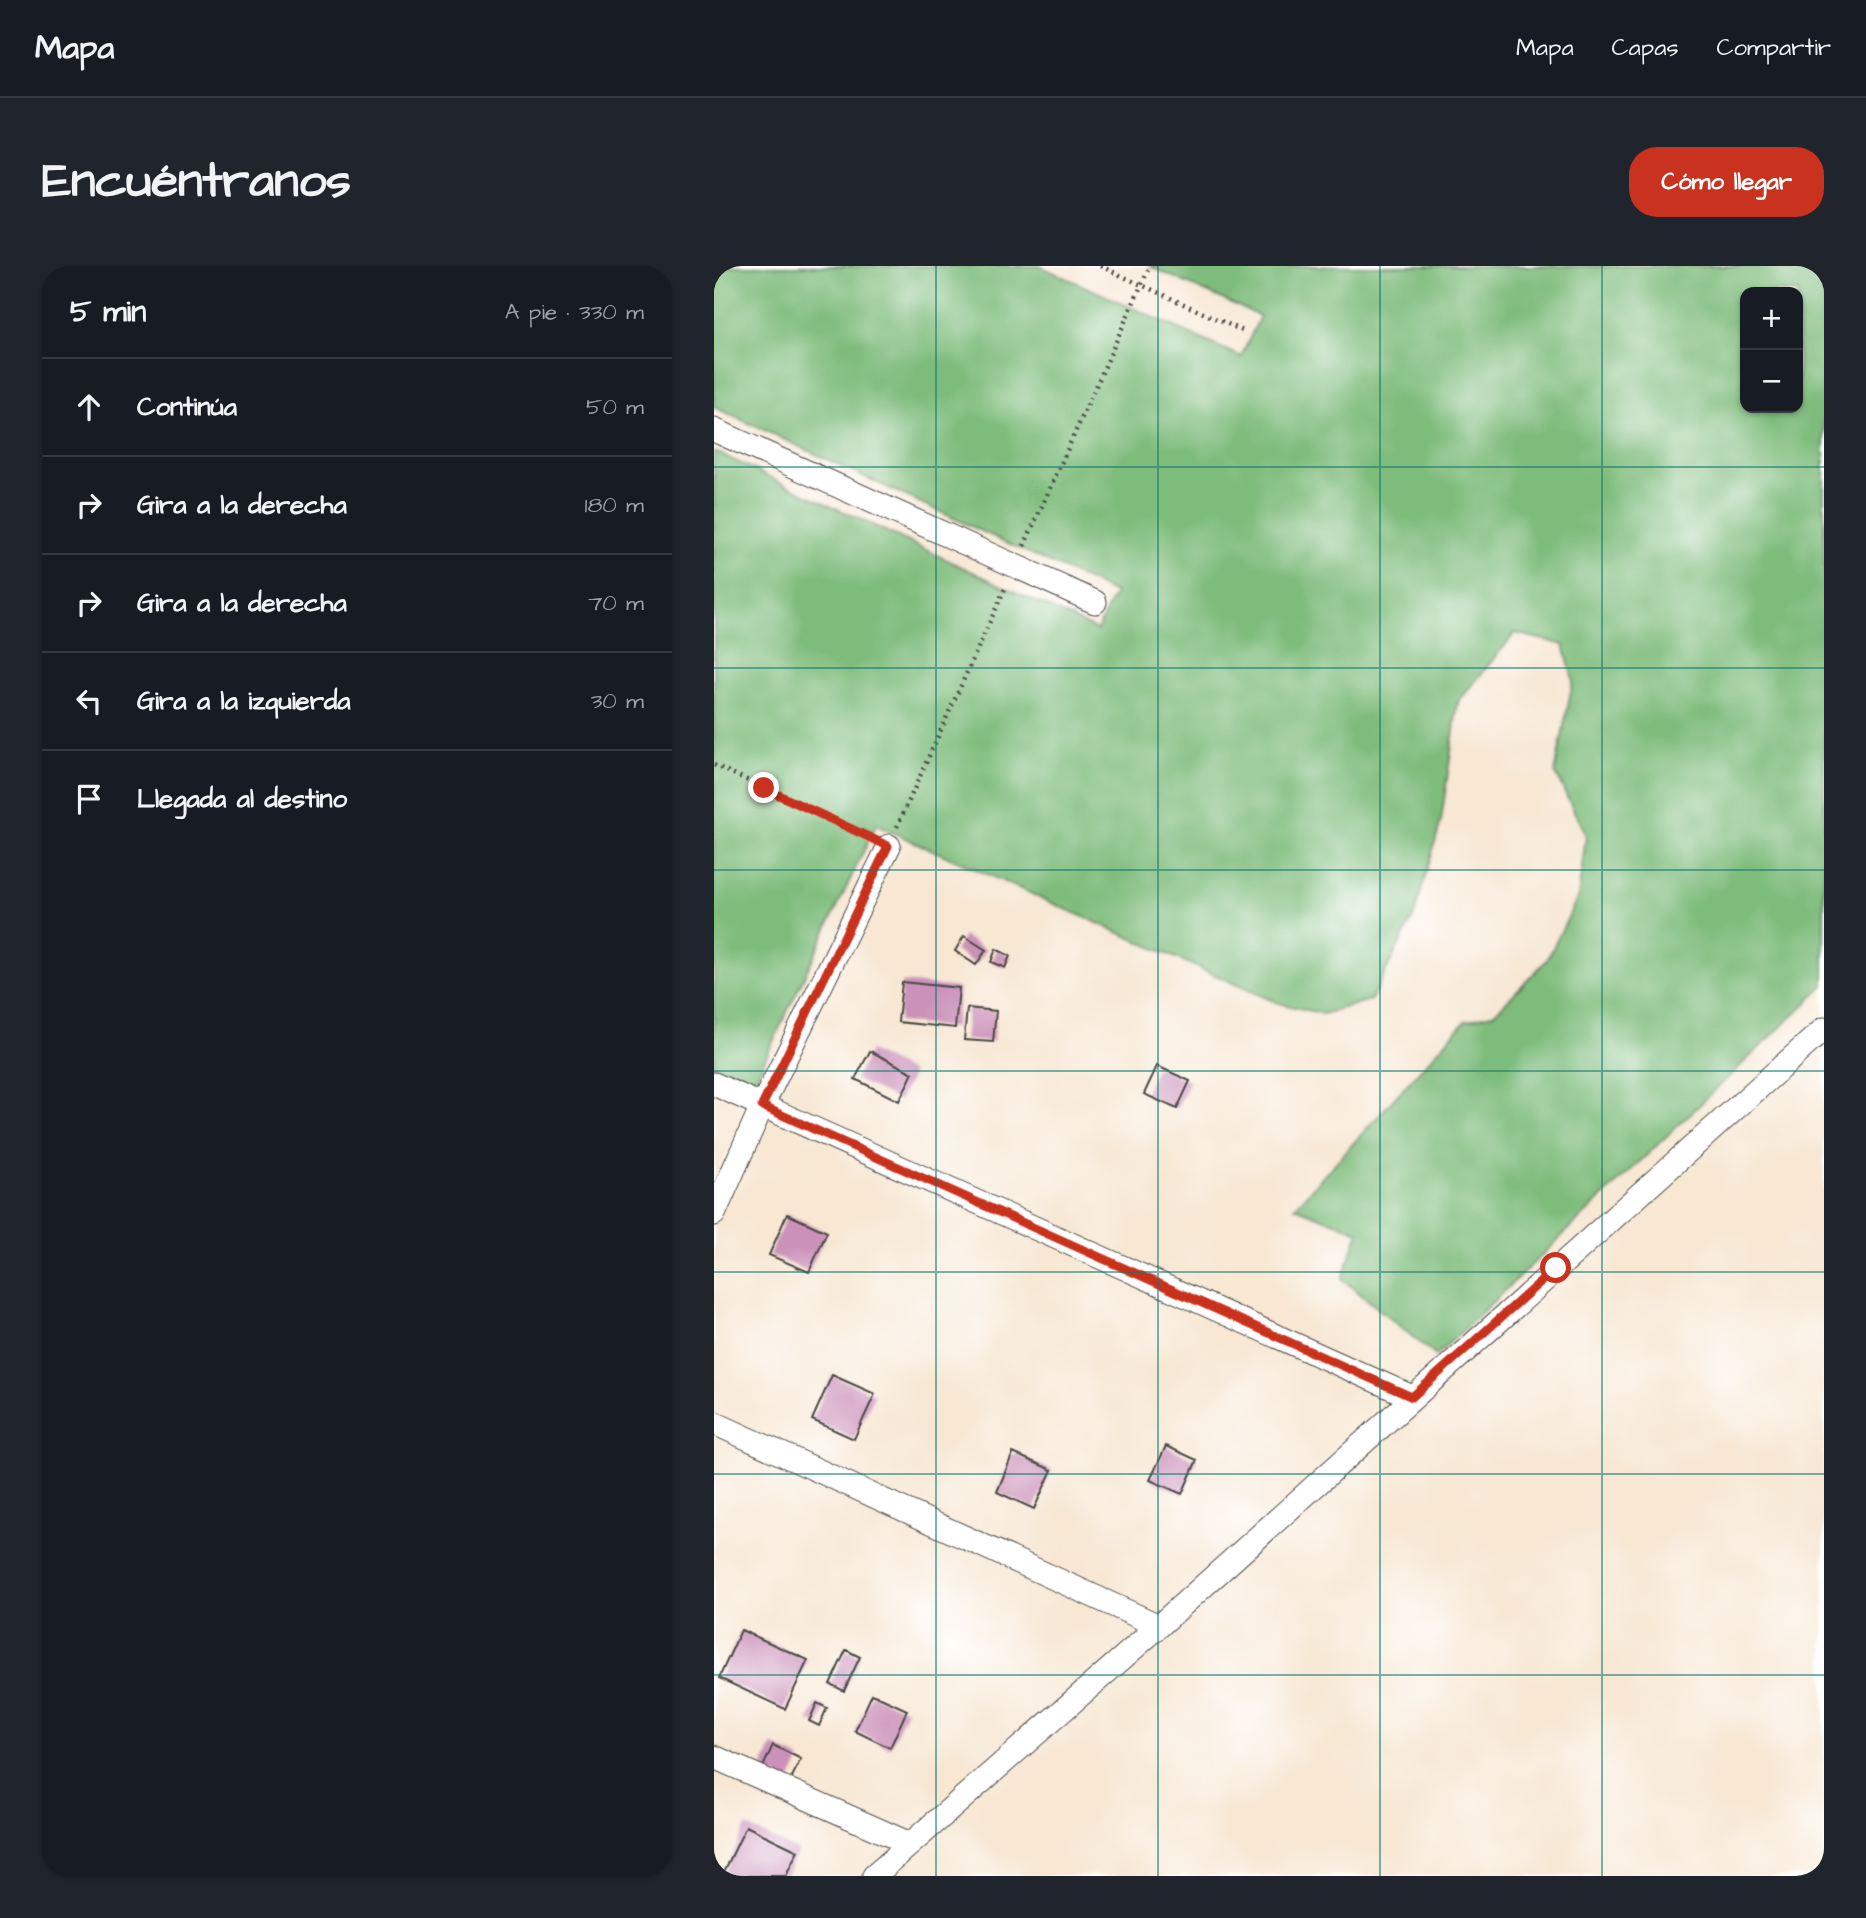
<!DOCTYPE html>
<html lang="es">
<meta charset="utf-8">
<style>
:root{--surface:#171b24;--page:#20242c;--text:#f1f3f6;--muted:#9ea1a6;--line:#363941;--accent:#c8321e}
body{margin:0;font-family:"Architects Daughter",sans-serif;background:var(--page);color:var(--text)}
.controls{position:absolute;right:21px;top:21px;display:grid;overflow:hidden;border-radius:14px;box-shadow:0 2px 5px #0004}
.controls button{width:63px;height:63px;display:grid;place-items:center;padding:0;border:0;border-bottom:2px solid var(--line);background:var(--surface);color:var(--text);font:35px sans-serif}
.stop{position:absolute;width:21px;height:21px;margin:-16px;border:5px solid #c8321e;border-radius:50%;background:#fff}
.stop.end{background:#c8321e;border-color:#fff;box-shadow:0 2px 7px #0008}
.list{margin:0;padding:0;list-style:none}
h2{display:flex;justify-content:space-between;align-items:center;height:91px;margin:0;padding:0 28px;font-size:30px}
h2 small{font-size:23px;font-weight:400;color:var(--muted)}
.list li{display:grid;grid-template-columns:46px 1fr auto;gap:21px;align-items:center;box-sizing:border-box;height:98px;padding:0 28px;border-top:2px solid var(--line)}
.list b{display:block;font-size:26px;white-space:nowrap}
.list em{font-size:23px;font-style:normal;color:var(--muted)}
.icon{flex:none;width:38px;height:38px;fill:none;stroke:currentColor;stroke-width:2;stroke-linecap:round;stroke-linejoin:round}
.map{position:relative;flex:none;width:1110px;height:1610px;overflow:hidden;border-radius:28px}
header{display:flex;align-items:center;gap:42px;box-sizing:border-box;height:98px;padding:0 35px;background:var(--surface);border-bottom:2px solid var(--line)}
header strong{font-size:33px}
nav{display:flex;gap:38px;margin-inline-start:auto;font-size:24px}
.intro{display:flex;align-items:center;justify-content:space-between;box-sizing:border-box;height:168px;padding:0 42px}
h1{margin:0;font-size:49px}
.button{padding:18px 32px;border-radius:28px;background:var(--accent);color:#fff;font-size:24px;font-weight:700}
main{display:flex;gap:42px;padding:0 42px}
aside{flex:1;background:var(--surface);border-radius:28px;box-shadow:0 2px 5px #0004}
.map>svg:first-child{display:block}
.forest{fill:#7ebc7b;stroke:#547453;stroke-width:2;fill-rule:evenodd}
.building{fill:#cb91b9}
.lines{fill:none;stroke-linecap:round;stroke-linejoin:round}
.street-casing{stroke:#4a4744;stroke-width:25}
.path{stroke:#4a4744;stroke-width:4.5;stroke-dasharray:2 5;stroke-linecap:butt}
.street{stroke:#fff;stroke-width:23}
.route{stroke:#c8321e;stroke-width:9}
.grid{fill:none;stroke:#0f766e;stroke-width:2;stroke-opacity:0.55}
</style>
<header>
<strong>Mapa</strong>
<nav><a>Mapa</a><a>Capas</a><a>Compartir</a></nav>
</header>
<div class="intro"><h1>Encuéntranos</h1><a class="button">Cómo llegar</a></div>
<main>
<aside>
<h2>5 min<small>A pie · 330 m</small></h2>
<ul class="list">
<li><svg class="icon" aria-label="ahead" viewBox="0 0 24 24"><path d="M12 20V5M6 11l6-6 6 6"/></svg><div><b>Continúa</b></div><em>50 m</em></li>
<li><svg class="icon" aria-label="right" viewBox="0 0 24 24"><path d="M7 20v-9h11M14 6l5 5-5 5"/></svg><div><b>Gira a la derecha</b></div><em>180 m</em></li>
<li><svg class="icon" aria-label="right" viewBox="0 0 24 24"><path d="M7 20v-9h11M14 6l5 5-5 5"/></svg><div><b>Gira a la derecha</b></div><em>70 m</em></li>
<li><svg class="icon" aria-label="left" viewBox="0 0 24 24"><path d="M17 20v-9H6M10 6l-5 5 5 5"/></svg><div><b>Gira a la izquierda</b></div><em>30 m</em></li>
<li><svg class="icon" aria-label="arrive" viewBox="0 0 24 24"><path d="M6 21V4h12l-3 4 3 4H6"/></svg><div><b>Llegada al destino</b></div></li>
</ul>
</aside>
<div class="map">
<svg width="1110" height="1610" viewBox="0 0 1110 1610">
<rect width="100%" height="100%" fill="#fff"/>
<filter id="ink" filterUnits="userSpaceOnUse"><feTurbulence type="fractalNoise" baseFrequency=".0143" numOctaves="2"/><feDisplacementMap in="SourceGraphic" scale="14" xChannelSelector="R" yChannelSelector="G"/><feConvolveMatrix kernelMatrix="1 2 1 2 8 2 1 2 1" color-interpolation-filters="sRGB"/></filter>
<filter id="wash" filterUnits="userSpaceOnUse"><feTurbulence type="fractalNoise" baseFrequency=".00686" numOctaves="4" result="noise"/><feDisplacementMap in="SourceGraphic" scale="28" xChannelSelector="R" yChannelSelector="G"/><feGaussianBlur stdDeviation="1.57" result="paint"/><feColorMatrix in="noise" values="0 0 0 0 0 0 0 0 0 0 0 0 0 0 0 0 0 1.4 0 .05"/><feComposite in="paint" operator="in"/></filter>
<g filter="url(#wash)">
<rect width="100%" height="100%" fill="#f7e7d3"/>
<path class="forest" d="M0 0H326L527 91 546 50 435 0H1110V720L722 1090 628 1013 645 966 581 941 751 755 781 747 833 694 864 631 872 570 841 506 859 414 850 379 801 367 744 436 727 555 700 650 657 734 609 748 564 737 162 559 39 818 0 802V185L383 364 401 327 0 141ZM1031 26H1084V142H1031Z"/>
<g id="blocks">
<g class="building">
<polygon points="250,670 272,684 262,699 241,685"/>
<polygon points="282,683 296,690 291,702 277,696"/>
<polygon points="188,716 245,722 241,762 184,756"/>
<polygon points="253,742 282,745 279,776 250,774"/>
<polygon points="156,785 199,807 185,835 141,813"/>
<polygon points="443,800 476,815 463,843 430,828"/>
<polygon points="73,948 113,966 95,1006 55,989"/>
<polygon points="118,1109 161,1128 140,1173 98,1154"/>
<polygon points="452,1180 483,1194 468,1228 436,1214"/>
<polygon points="299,1187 338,1204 320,1243 283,1226"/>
<polygon points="27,1364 94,1394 71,1443 5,1412"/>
<polygon points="132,1384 146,1391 130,1425 116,1418"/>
<polygon points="158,1428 193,1444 176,1482 141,1465"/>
<polygon points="103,1437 113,1442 105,1460 95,1455"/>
<polygon points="59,1479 87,1493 75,1517 48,1503"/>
<polygon points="32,1560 84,1585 72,1610 8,1610"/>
</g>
</g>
</g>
<g filter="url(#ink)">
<use href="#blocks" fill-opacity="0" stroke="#4a4744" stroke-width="2"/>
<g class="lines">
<g class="street-casing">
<g id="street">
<polyline points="0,164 381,336"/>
<polyline points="0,818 698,1131"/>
<polyline points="0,948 48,840 175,580"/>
<polyline points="0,1157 445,1360"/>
<polyline points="0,1491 196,1578"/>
<polyline points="160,1610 445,1360 1110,763"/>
</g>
</g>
<g class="path">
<polyline points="386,0 529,65"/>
<polyline points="310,280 436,0"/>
<polyline points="0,499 154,570"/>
<polyline points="183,561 292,320"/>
</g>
<use href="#street" class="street"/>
</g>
</g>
<g class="lines" filter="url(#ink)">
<polyline class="route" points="50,522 174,580 48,840 698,1131 842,1002"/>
</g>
<path class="grid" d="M222 0V1610M444 0V1610M666 0V1610M888 0V1610M0 201H1110M0 402H1110M0 604H1110M0 805H1110M0 1006H1110M0 1208H1110M0 1409H1110"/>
</svg>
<div class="controls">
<button>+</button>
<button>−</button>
</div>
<div class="stop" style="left:842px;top:1002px"></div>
<div class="stop end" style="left:50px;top:522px"></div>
</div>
</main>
